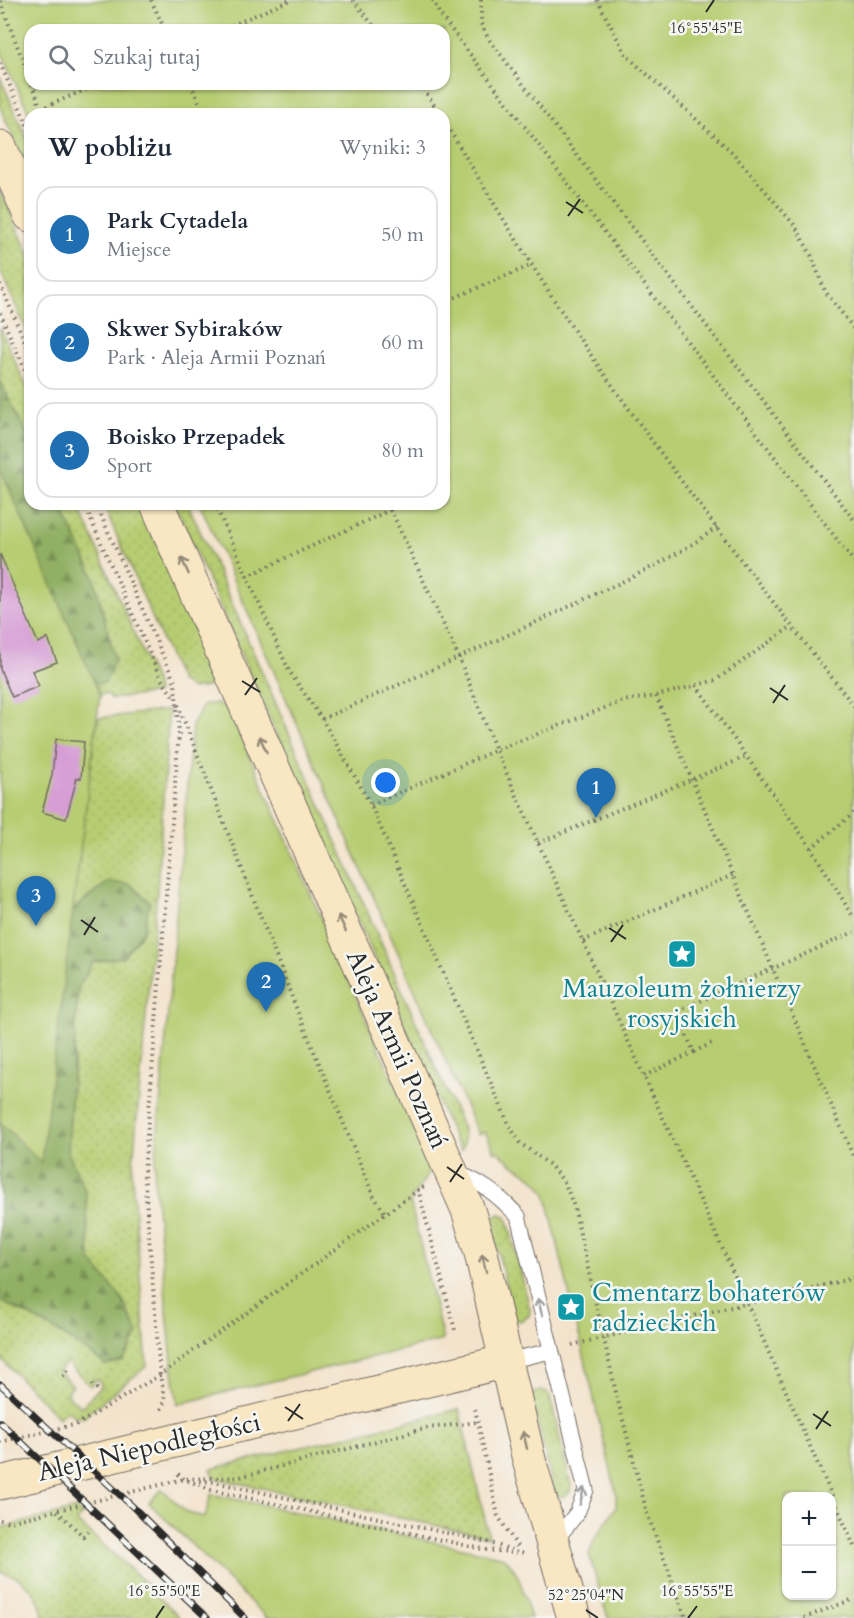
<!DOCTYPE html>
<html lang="pl">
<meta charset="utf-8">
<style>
:root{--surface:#fff;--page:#f2f2f3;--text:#1f2937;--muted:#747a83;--line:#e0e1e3;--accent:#1f6fb2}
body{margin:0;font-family:Cardo,serif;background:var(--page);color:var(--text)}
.controls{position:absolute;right:18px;bottom:18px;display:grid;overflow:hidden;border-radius:12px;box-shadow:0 2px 4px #0004}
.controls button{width:54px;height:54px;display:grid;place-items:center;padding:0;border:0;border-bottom:2px solid var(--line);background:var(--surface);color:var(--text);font:30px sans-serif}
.you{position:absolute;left:386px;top:783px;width:21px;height:21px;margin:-15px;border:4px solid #fff;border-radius:50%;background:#1a73e8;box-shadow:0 0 0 9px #1a73e833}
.badge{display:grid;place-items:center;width:39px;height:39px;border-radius:50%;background:var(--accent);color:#fff;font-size:20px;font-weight:700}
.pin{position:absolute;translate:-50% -50px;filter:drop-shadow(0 2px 3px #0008)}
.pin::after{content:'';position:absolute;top:32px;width:21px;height:18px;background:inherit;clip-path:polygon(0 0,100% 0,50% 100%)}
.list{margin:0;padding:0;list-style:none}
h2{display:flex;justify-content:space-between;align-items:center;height:78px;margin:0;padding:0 24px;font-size:26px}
h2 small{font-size:20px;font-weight:400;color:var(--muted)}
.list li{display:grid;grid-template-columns:39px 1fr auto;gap:18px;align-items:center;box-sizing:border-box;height:96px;margin:0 12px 12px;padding:0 12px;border:2px solid var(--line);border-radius:18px}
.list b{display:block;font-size:22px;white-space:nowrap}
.list p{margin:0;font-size:20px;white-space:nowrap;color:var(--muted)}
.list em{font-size:20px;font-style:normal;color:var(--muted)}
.icon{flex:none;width:33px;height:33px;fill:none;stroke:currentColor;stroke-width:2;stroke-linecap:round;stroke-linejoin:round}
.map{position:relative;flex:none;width:854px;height:1618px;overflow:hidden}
.search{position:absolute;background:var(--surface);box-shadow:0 2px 4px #0004;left:24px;top:24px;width:426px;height:66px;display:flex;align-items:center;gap:15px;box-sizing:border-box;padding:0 21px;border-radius:18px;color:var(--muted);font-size:22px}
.panel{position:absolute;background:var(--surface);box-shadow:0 2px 4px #0004;left:24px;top:108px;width:426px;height:402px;border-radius:18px}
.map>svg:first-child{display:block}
.grass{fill:url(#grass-dots);stroke:#717c4e;stroke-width:1.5;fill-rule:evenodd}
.forest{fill:url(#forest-firs);stroke:#5e6e48;stroke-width:1.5}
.green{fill:#b7cd72;stroke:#717c4e;stroke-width:1.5;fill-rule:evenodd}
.building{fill:#d69ed5}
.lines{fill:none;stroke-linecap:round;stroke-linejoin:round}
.lane-casing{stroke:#716b63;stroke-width:17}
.secondary-casing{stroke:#716b63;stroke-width:35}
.path{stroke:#716b63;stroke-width:4;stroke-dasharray:1.5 4.5;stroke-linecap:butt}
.lane{stroke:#fff;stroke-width:15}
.secondary{stroke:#f9e7c3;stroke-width:33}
.rail-casing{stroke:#2b2b2b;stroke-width:7}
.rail{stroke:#f6f6f2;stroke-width:4.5;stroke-dasharray:14;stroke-linecap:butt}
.oneway{stroke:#928977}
.oneway2{stroke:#a0a0a0}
.ticks{fill:none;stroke:#2b2b2b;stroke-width:2}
.labels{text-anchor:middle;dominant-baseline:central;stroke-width:5;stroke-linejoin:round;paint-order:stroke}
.culture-label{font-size:26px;fill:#0d838f;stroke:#f6f6f2}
.street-label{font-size:26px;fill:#2b2b2b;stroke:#f6f6f2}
.ticks-label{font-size:15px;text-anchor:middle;fill:#2b2b2b;stroke:#f6f6f2;stroke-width:5;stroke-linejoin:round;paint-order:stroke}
</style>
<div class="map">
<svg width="854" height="1618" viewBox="0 0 854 1618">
<defs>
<pattern id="grass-dots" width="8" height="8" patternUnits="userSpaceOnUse" patternTransform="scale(1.5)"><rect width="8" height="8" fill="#b7cd72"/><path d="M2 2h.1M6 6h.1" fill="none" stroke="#9eb063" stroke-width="1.8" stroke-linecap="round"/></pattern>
<pattern id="forest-firs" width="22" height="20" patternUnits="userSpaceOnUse" patternTransform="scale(1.5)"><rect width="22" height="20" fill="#91b064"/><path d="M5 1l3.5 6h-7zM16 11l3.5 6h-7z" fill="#778f53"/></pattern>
</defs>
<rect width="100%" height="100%" fill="#f6f6f2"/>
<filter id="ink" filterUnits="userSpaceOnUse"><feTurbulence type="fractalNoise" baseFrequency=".0167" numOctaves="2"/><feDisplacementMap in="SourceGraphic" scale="12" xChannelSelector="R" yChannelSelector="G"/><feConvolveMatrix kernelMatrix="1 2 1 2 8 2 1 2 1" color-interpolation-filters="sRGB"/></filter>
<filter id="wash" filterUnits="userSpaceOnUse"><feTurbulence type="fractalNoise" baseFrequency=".008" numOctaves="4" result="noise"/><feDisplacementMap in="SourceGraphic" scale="24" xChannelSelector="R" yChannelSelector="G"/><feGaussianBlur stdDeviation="1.35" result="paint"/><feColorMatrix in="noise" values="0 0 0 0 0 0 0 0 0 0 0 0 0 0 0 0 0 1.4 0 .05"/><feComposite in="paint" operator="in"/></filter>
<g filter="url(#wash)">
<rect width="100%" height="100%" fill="#f3e3cc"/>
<g class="grass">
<polygon points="0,77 30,146 30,176 0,107"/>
<polygon points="0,189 30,257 30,338 0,270"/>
<polygon points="0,327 30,395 30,504 78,504 155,681 157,693 112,699 107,694 100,695 0,571"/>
<polygon points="103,504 139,504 213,673 207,687 192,689 180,681"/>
<polygon points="175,504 188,504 463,1129 464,1143 461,1151 455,1141"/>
<path d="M169 710 157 890 132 1175 147 1366 82 1418 73 1415 67 1410 59 1418 0 1358V909L96 730 98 718ZM67 1362 90 1386 97 1379 102 1385 81 1407 66 1393 73 1386 58 1371Z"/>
<polygon points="500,1214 505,1216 508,1221 530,1310 529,1316 520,1321 516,1320 513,1315 491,1224 492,1218"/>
<polygon points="542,1390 547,1392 550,1397 571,1486 570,1492 562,1497 557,1495 554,1491 532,1400 533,1394"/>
<polygon points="459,1409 489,1537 215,1478 211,1469"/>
<path d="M76 1509 82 1515 76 1521 133 1571 180 1618H43C41 1594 24 1576 0 1572V1528Z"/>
</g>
<g class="forest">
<polygon points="0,381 30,440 30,504 60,504 94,577 115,660 105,683 78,683 0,557"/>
<path d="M108 882 130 884 150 902 143 932 123 957 93 962 78 989 68 1152 86 1193 90 1259 122 1299 138 1334 123 1361 105 1365C72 1338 38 1319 0 1301V1097L57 922Z"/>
</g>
<g class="green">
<path d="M0 0H854V1618H608L589 1555 594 1540 616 1507V1493L546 1194C535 1172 512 1169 498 1151L495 1152 485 1132 478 1134 200 504H444V114H30V116L0 48ZM30 30H444V84H30ZM786 1496H832V1596H786Z"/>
<polygon points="0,468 100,695 41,1163 0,1122"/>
<polygon points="216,703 229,709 416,1132 431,1170 410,1201 443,1340 178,1404 173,1372 154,1178 192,726 203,705"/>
<path d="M162 1489 187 1513 205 1517 211 1494 500 1556C521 1567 524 1597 531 1618H267L149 1503Z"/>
</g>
<g id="blocks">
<g class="building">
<polygon points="0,554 38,643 48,638 57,662 32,671 39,686 12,697 0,669"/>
<polygon points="56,739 84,742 81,778 77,778 66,819 42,812 52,775"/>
</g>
</g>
</g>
<g filter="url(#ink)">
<use href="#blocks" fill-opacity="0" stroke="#716b63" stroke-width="1.5"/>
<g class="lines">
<g class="lane-casing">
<g id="lane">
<path d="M454 1172C482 1182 498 1195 518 1216L586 1490 577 1513 554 1542"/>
<polyline points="507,1361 551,1351"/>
</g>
</g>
<g class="secondary-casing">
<g id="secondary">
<polyline points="0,147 30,215"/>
<polyline points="157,504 468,1210 481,1253 529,1460 574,1618"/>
<polyline points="0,1483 507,1361"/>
</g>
</g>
<g class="path">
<polyline points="151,0 165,30"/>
<polyline points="353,0 377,30"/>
<polyline points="433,0 439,13 854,562"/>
<polyline points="481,0 481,24 488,38 854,520"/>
<polyline points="597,0 626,55 732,152 796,227 811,255 825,291 854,329"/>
<polyline points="0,1 30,79"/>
<polyline points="221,30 290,0"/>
<polyline points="0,63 30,131"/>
<polyline points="32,84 43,114"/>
<polyline points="191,84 204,114"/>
<polyline points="420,84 440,114"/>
<polyline points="41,109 98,84"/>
<path d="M444 121C495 205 545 290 602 371 682 485 768 596 854 706"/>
<polyline points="0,284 30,353"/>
<polyline points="444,302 532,265"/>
<polyline points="0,313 30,381"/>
<polyline points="84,504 161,679 175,699"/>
<polyline points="96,504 175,683 179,733 144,1173 160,1375 165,1400 161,1410"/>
<polyline points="215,504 289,671 322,719 371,805 509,1125 520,1143 550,1165 565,1183 574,1207 617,1397 647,1513 686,1618"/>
<polyline points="388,504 459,658 496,750 747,1303 854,1546"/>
<polyline points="247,576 390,510"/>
<polyline points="696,685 811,848 854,918"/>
<polyline points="656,696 854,1158"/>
<polyline points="178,705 297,1010 373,1195 385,1213"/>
<path d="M322 719C403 683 483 647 564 609 616 584 671 562 717 527"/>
<polyline points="371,805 496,750 623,701 656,696 716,680 792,626"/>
<polyline points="538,843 746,757"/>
<polyline points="811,848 854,813"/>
<polyline points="583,941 733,875"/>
<polyline points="694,1052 714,1042"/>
<polyline points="644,1076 694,1052 676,1012 854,932"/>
<polyline points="418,1189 456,1334"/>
<polyline points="572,1345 854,1278"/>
<polyline points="63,1376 71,1367"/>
<polyline points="92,1384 98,1390"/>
<polyline points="475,1409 498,1516 519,1549"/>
<polyline points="0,1442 78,1424 160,1375 424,1186"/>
<polyline points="178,1474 184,1479 212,1490 487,1550 523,1553"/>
<polyline points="200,1481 214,1482 488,1542 514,1551"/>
<polyline points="57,1511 83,1536 92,1528"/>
<polyline points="0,1520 9,1522 184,1479 240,1477 427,1428 478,1422"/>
<polyline points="804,1618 854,1599"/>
</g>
<use href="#lane" class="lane"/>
<use href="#secondary" class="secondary"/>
<g class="rail-casing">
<g id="rail">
<polyline points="0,1384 132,1506 245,1618"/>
<polyline points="0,1422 207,1618"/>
</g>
</g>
<use href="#rail" class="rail"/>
</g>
<defs><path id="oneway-shaft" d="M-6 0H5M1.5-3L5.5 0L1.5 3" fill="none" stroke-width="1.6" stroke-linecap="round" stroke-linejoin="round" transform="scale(1.5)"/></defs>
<g class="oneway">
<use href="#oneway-shaft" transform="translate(185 566) rotate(-114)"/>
<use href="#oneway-shaft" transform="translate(263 744) rotate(-114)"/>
<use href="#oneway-shaft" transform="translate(342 923) rotate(-114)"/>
<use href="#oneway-shaft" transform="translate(484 1263) rotate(-103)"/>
<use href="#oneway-shaft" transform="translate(525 1440) rotate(-103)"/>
</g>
<g class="oneway2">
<use href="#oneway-shaft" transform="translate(540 1307) rotate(-104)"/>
<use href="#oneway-shaft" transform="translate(582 1496) rotate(-75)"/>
</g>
</g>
<path class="ticks" d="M706 12 714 0M566 202 583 213M568 216 580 199M242 681 260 692M770 688 788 700M245 695 257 678M773 703 785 685M81 920 98 932M609 928 626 939M84 935 95 917M611 942 623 925M447 1167 464 1179M450 1182 462 1164M285 1407 303 1419M813 1414 831 1426M288 1421 300 1404M816 1429 828 1411M586 1610 598 1618M156 1618 164 1606M688 1618 697 1606"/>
<defs>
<g id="sight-square" transform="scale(1.5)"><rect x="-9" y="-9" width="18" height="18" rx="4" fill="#0f9aa8" stroke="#f6f6f2"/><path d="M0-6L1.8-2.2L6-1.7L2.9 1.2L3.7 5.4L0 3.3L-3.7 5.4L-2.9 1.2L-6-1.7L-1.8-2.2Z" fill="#fff"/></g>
</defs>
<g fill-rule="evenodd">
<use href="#sight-square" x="682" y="954"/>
<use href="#sight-square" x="571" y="1307"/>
</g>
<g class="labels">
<g class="culture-label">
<text x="682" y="988">Mauzoleum żołnierzy<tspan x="682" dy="30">rosyjskich</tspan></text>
<text x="592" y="1292" text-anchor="start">Cmentarz bohaterów<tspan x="592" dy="30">radzieckich</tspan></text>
</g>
<g class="street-label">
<text transform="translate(398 1050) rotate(66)">Aleja Armii Poznań</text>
<text transform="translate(149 1447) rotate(-13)">Aleja Niepodległości</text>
</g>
</g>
<g class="ticks-label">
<text x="706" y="33">16°55'45"E</text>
<text x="164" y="1596">16°55'50"E</text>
<text x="697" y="1596">16°55'55"E</text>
<text x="586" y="1600">52°25'04"N</text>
</g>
</svg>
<div class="controls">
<button>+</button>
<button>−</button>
</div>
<div class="you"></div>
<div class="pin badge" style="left:596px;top:818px">1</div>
<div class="pin badge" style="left:266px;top:1012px">2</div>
<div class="pin badge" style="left:36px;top:926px">3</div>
<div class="search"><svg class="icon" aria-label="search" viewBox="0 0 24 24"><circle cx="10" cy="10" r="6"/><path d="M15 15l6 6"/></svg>Szukaj tutaj</div>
<section class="panel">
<h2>W pobliżu<small>Wyniki: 3</small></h2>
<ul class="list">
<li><span class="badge">1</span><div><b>Park Cytadela</b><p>Miejsce</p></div><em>50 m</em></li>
<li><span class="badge">2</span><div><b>Skwer Sybiraków</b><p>Park · Aleja Armii Poznań</p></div><em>60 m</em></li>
<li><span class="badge">3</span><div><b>Boisko Przepadek</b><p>Sport</p></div><em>80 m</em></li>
</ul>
</section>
</div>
